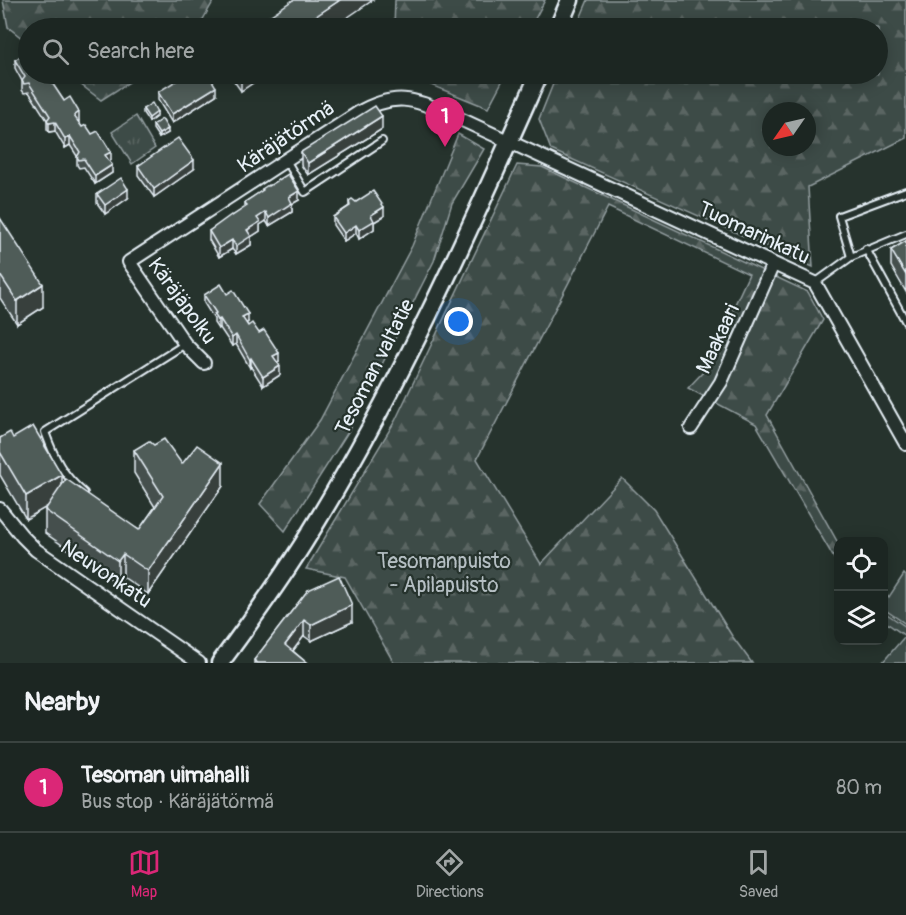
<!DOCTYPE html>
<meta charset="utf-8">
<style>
:root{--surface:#1c2622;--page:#29322f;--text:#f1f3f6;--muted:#a0a5a5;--line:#3a4340;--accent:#db2777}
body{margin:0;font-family:Pangolin,sans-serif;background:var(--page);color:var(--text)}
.controls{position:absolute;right:18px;bottom:18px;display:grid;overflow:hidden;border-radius:12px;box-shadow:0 3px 15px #0003}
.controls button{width:54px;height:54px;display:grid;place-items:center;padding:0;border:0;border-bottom:2px solid var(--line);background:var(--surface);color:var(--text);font:30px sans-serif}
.compass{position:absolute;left:762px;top:102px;width:54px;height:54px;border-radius:50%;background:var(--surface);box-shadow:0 3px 15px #0003;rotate:236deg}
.you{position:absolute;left:459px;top:322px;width:21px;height:21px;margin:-15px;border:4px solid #fff;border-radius:50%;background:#1a73e8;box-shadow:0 0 0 9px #1a73e833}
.badge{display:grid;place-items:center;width:39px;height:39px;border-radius:50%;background:var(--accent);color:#fff;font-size:20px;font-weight:700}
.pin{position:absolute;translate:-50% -50px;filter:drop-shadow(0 2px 3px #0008)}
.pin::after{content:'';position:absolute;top:32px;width:21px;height:18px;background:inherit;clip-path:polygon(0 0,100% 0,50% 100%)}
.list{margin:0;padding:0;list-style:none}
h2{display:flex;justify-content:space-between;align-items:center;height:78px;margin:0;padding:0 24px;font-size:26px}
h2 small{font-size:20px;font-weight:400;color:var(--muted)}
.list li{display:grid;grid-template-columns:39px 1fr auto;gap:18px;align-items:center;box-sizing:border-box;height:90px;padding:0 24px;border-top:2px solid var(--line)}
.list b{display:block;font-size:22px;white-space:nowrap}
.list p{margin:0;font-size:20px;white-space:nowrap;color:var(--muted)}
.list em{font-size:20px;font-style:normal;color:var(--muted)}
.icon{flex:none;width:33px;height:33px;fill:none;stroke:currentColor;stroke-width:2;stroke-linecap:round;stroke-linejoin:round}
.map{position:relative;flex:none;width:906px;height:663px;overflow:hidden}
.search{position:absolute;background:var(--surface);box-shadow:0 3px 15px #0003;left:18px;right:18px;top:18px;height:66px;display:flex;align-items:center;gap:15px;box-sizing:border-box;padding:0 21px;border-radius:33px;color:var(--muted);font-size:22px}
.sheet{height:168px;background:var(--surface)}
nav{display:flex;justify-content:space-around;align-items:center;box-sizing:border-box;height:84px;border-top:2px solid var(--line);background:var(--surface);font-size:16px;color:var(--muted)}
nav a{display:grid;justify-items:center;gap:3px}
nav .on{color:var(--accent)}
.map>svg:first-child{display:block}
.green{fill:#3e4b47;stroke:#939ea0;stroke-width:1.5}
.forest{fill:url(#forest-firs);stroke:#939ea0;stroke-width:1.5;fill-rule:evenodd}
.park{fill:url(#park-tufts);stroke:#939ea0;stroke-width:1.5}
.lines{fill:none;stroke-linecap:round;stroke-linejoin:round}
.service-casing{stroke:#e8f1f8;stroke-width:10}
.minor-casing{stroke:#e8f1f8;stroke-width:16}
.secondary-casing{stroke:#e8f1f8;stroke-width:21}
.service{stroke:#26332d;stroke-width:6}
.minor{stroke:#26332d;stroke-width:12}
.secondary{stroke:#26332d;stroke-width:16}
.wall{fill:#454f4d;stroke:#e8f1f8;stroke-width:1.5}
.shaded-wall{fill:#38403e;stroke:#e8f1f8;stroke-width:1.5}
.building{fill:#505c59;stroke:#e8f1f8;stroke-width:1.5}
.labels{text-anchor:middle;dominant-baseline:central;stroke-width:4.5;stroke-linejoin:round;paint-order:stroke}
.street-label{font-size:21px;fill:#e8f1f8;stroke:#26332d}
.park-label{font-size:21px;fill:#b5bfc3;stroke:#26332d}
</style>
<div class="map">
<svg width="906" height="663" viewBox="0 0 906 663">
<defs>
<pattern id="forest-firs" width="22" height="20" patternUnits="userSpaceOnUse" patternTransform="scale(1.5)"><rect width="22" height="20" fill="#3e4b47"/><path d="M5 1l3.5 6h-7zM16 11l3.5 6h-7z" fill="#5a6562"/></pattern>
<pattern id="park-tufts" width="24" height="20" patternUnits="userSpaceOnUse" patternTransform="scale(1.5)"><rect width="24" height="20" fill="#3e4b47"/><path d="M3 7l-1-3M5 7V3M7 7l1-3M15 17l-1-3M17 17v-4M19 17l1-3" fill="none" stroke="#5a6562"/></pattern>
</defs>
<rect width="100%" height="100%" fill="#26332d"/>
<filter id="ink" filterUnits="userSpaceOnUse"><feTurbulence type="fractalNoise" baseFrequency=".0167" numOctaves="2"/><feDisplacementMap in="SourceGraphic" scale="12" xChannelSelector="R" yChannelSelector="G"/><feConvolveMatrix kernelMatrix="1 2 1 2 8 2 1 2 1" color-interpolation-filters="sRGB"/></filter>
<g filter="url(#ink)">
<polygon class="green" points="904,574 906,576 906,624 884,609 884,591 889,597"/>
<g class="forest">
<polygon points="3,0 214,0 198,28 28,28 28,43 8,27"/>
<polygon points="395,0 545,0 530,28 394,28"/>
<path d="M588 0H906V138L808 187 813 267 551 150 539 119 557 74H878V28H576ZM771 111H807V147H771Z"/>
<polygon points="67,74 142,74 101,100"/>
<polygon points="404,74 506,74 488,108"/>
<polygon points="458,134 484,149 452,203 434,261 348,432 285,531 260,504 320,420 412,246"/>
<polygon points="517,165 542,167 808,292 823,320 767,415 838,543 838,565 756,424 688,388 704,371 749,274 608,207 477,459 541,564 622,478 654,510 732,636 752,663 394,663 345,577 306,569 395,421"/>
<polygon points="884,612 906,627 906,663 882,663 905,636 884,621"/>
</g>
<polygon class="park" points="136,116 155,148 132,164 112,132"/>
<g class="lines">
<g class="service-casing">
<g id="service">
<polyline points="286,160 305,192 382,141"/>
<polyline points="866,249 906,322"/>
<polyline points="851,257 839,216 906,191"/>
<polyline points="815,283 851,257 906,234"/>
<path d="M84 493C62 474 55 459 45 432L185 344"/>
</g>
</g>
<g class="minor-casing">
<g id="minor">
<path d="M204 363 185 344 129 262 358 113C400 89 417 101 458 118L815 283 906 444"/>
<polyline points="691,428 721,382 773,264"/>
<polyline points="0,509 22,536 36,550 199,663"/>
</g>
</g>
<g class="secondary-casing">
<g id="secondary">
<polyline points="558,28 570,0"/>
<path d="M220 663C249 624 277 585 303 544 395 397 469 232 539 74"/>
</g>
</g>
<use href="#service" class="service"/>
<use href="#minor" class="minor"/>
<use href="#secondary" class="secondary"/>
</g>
<g class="wall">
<polygon points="15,60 28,74 55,74 55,81 52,83 64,101 79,121 78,122 82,127 111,160 109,161 112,173 95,184 84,167 79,168 77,165 77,156 70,145 65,148 55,131 49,132 47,129 47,120 29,92 24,93 22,90 22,81 15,68"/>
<polygon points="229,74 266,74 241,91"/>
<polygon points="158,92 216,95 172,123 158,100"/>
<polygon points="143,109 157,116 149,122 143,113"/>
<polygon points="153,125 168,133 159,138 153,129"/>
<polygon points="382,129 308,175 301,165 301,152"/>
<polygon points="138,166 194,169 154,197 138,175"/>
<polygon points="269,186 299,200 292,204 292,212 269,226 266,221 260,225 260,231 251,237 251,245 236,254 232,249 219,257 209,240 209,231 245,208 245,202 262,191 262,189"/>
<polygon points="97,194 128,198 105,214 97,203"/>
<polygon points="349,201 356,202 384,216 374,222 374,229 359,239 356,233 344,241 333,225 333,217 349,206"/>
<polygon points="0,218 43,307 17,324 0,298"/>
<polygon points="906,241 906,292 891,266 891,250"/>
<polygon points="204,295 248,322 246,323 279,361 277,362 280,375 263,386 251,367 250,368 236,344 232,346 220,328 218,329 214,323 214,319 204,303"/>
<polygon points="0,438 62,486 139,530 155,507 134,473 134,450 154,445 182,464 223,486 148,594 123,577 118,584 45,533 45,510 47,506 26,519 0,475"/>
<polygon points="308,590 352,622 311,641 304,636 293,651 307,663 254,663 254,660"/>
</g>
<g class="shaded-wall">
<polygon points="340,0 373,0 332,28 298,28"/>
<polygon points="54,74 55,74 55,81 48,85 48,77"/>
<polygon points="241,74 266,74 241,91"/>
<polygon points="216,87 216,95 172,123 172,114"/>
<polygon points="79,112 79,121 74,124 74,116"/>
<polygon points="157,112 157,116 149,122 149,118"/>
<polygon points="382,116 382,129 308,175 308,163"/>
<polygon points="55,122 55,131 49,132 49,123"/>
<polygon points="168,129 168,133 159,138 159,134"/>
<polygon points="70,136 70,145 65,148 65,139"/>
<polygon points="111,152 111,160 105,164 105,155"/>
<polygon points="194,160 194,169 154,197 154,189"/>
<polygon points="112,165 112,173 95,184 95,176"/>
<polygon points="128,189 128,198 105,214 105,205"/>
<polygon points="299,191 299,200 292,204 292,212 269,226 269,218 289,197"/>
<polygon points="384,207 384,216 374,222 374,229 359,239 359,230 371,215"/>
<polygon points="266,212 266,221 260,225 260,231 251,237 251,245 236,254 236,246 257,218"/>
<polygon points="356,225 356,233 344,241 344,233"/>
<polygon points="232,240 232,249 219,257 219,248"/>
<polygon points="43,284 43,307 17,324 17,301"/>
<polygon points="248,314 248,322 242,326 242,317"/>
<polygon points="220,319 220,328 218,329 218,320"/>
<polygon points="236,335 236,344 232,346 232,338"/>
<polygon points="279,353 279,361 273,365 273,356"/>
<polygon points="251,358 251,367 250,368 250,360"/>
<polygon points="280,366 280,375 263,386 263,377"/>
<polygon points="223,463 223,486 148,594 148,571"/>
<polygon points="62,475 62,498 26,519 26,496"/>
<polygon points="123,554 123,577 118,584 118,561"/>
<polygon points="352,605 352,622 311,641 311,625"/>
<polygon points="304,620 304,636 285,661 285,645"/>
</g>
<g class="building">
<polygon points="293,0 340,0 298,28 252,28"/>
<polygon points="28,51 28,74 54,74 48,77 64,101 70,97 79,112 74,116 82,127 86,125 92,134 98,131 111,152 105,155 112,165 95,176 84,159 79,160 77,157 80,152 70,136 65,139 55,122 49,123 47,120 50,116 29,83 24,84 22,81 25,77 15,60"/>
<polygon points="187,74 208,74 216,87 172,114 158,92"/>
<polygon points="152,103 157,112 149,118 143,109"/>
<polygon points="375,106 382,116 308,163 301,152"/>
<polygon points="162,119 168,129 159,134 153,125"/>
<polygon points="178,138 194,160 154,189 138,166"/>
<polygon points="288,174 299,191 289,197 292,203 269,218 266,212 257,218 260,222 247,230 251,236 236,246 232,240 219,248 209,231 231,215 232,216 247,206 245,202 263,190 262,189 268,185 269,186"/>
<polygon points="121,178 128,189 105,205 97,194"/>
<polygon points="373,191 384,207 371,215 374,221 359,230 356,225 344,233 333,217 350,206 349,201 352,199 356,202"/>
<polygon points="0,218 43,284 17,301 0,275"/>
<polygon points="906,241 906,275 891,250"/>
<polygon points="221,284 227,294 233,290 248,314 242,317 248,326 252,323 259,333 264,330 279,353 273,356 280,366 263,377 251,358 250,360 236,335 232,338 220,319 218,320 214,314 216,313 204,295"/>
<polygon points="33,426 62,475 26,496 0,452 0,438 10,432 13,438"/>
<polygon points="164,439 182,464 197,445 223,463 148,571 123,554 118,561 45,510 66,479 139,530 163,496 134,450 149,441 154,445"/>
<polygon points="339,576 352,605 311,625 304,620 285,645 307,663 258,663 254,660 308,590"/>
</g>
</g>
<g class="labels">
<g class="street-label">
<text transform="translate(286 137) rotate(-34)">Käräjätörmä</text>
<text transform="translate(754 233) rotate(25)">Tuomarinkatu</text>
<text transform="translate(182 301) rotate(54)">Käräjäpolku</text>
<text transform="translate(718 339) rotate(-65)">Maakaari</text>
<text transform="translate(375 367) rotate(-63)">Tesoman valtatie</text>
<text transform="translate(106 574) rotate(34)">Neuvonkatu</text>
</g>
<g class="park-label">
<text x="444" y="561">Tesomanpuisto<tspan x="444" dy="24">- Apilapuisto</tspan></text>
</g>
</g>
</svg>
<div class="controls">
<button><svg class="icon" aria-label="locate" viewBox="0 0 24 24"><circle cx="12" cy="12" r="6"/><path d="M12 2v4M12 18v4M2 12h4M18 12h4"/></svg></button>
<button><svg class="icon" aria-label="layers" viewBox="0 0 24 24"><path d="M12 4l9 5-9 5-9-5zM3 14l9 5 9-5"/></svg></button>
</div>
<svg class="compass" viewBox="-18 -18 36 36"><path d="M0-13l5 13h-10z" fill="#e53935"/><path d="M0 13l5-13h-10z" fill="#a0a5a5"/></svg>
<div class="you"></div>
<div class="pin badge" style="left:445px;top:147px">1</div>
<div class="search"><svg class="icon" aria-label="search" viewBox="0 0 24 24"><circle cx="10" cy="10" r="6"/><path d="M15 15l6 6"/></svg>Search here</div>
</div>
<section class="sheet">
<h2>Nearby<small></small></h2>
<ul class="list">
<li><span class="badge">1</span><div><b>Tesoman uimahalli</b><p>Bus stop · Käräjätörmä</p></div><em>80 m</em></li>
</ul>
</section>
<nav>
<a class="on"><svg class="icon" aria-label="map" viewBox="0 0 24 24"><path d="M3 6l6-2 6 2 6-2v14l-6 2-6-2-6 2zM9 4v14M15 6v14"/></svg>Map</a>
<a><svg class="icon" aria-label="directions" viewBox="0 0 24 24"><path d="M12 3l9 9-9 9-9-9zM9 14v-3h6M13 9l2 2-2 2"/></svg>Directions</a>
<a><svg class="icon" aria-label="saved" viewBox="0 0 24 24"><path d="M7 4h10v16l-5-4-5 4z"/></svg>Saved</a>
</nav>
